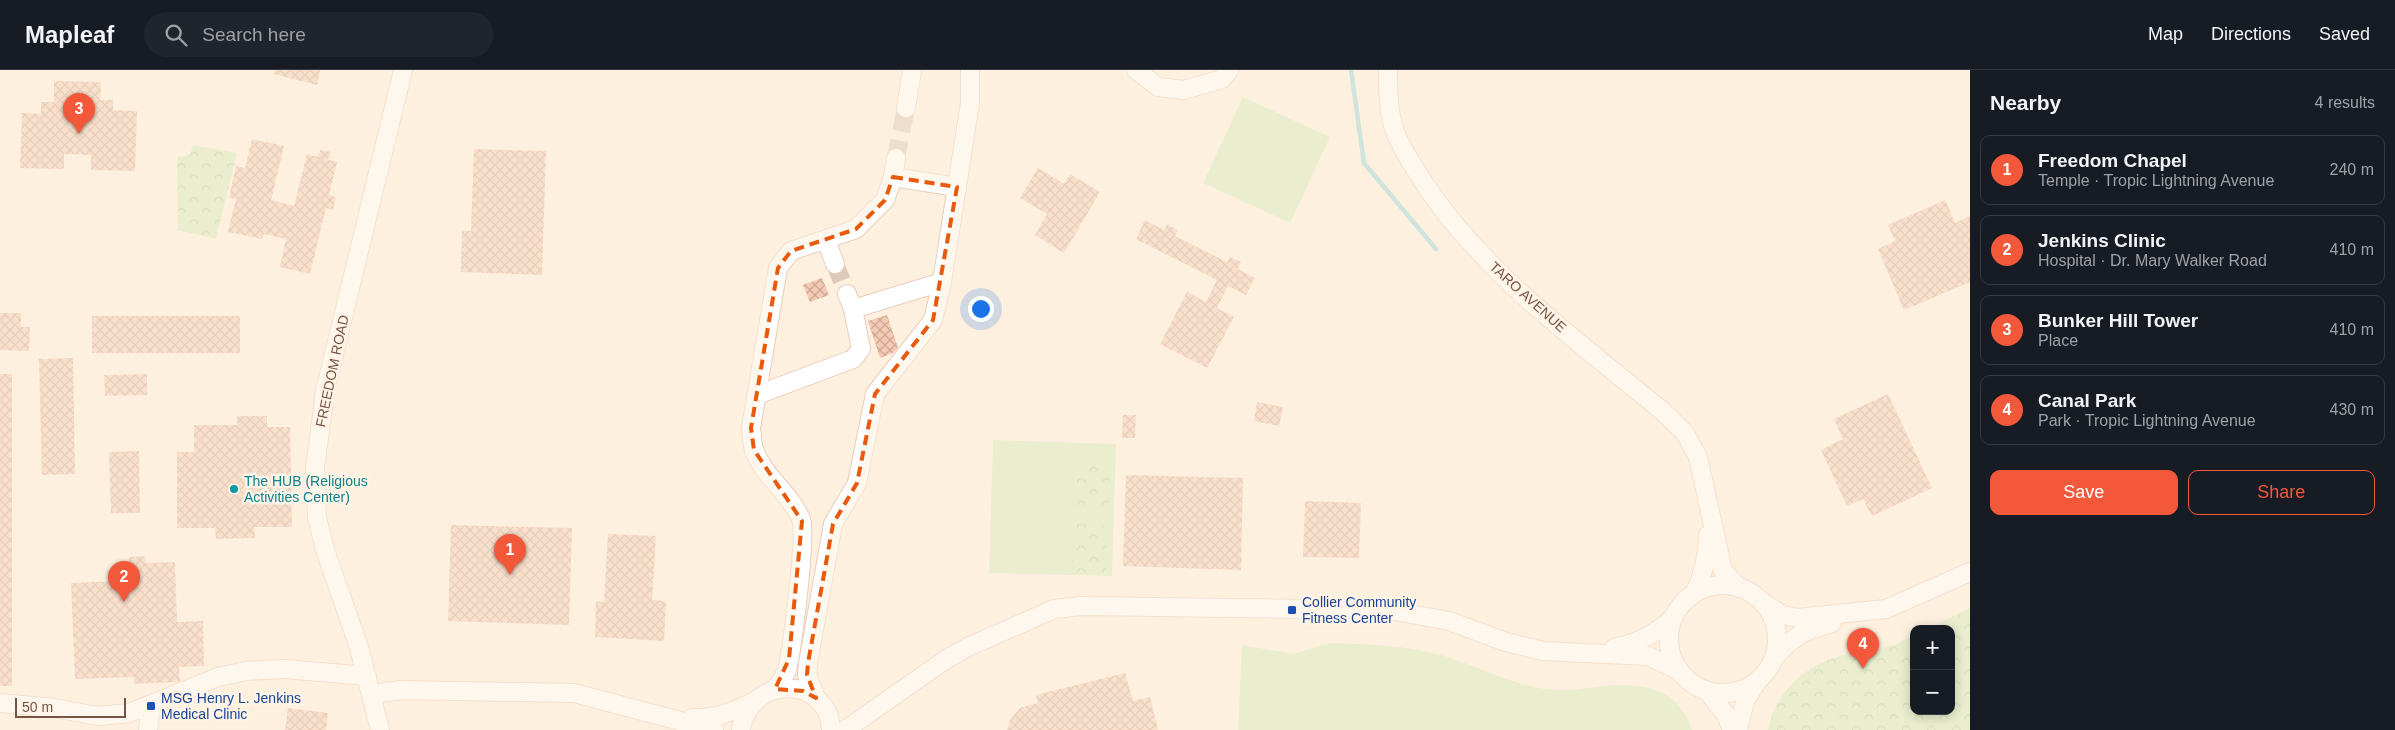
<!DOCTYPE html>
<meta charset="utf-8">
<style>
:root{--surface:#171b24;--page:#20242c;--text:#f1f3f6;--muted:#9ea1a6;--line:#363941;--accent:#f25839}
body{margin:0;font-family:Helvetica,sans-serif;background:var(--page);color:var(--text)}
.controls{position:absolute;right:15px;bottom:15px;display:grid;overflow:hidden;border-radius:10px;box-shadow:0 2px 12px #0003}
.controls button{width:45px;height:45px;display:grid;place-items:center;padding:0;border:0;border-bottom:1px solid var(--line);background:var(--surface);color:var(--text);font:25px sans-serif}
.scale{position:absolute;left:15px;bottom:12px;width:111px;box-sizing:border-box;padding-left:5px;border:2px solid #765345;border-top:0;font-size:14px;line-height:18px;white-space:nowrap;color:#765345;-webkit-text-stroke:4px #fff4e6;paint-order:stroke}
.you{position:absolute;left:980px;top:238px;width:18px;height:18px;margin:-12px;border:4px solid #fff;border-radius:50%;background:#1a73e8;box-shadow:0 0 0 8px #1a73e833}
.badge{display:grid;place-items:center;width:32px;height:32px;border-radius:50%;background:var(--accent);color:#fff;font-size:16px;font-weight:700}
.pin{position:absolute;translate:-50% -41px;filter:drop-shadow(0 1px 2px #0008)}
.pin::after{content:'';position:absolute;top:26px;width:18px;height:15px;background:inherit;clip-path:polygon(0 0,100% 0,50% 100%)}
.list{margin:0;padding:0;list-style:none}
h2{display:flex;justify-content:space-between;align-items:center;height:65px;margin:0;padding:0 20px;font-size:21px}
h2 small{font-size:16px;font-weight:400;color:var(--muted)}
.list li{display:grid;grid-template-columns:32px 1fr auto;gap:15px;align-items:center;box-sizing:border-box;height:70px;margin:0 10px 10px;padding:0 10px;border:1px solid var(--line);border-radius:10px}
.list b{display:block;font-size:19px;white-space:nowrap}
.list p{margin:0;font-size:16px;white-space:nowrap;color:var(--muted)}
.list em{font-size:16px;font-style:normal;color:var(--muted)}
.actions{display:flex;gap:10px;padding:15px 20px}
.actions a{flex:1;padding:11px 0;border:1px solid var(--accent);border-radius:10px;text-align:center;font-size:18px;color:var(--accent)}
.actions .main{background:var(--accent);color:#fff}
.icon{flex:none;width:28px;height:28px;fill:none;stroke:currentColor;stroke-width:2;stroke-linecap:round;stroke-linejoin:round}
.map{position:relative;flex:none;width:1970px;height:660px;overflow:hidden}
header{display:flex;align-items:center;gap:30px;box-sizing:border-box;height:70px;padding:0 25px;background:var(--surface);border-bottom:1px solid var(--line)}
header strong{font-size:24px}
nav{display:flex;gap:28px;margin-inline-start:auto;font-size:18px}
.search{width:350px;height:45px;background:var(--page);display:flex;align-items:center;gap:12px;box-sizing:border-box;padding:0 18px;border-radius:28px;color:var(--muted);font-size:19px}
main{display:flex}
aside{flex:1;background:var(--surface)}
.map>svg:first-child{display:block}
.grass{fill:#d2ecbc}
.park{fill:url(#park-crowns)}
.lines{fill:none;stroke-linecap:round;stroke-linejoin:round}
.stream{stroke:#97d4db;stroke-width:4.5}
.building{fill:url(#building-cross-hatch)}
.secondary-tunnel{stroke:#dcc9b8;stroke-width:18;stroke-dasharray:18 9;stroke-linecap:butt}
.secondary-casing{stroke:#eacdba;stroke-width:20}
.secondary{stroke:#fff;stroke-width:18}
.marked{fill:none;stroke:#e8590c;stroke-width:4;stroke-dasharray:10 6;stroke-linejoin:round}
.culture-dot{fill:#0f9aa8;stroke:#fff4e6;stroke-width:2}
.transit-dot{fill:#1a4fb4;stroke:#fff4e6;stroke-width:2}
.labels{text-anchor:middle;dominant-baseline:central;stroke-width:5;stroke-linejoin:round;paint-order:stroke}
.street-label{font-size:14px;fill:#765345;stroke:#fff4e6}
.culture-label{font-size:14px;fill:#0d838f;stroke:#fff4e6;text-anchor:start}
.transit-label{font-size:14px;fill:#164399;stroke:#fff4e6;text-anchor:start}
</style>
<header>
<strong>Mapleaf</strong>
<div class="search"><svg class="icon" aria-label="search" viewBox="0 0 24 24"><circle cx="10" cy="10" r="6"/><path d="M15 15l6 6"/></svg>Search here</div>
<nav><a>Map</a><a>Directions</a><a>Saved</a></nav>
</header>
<main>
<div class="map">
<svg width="1970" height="660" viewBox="0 0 1970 660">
<defs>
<pattern id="park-crowns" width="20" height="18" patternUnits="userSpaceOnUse" patternTransform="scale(1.25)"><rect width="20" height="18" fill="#d2ecbc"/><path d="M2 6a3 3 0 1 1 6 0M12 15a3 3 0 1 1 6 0" fill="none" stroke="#afc29b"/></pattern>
<pattern id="building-cross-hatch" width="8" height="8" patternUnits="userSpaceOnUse" patternTransform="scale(1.25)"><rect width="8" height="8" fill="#f5cab4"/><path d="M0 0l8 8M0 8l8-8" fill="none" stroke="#cba794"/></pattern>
</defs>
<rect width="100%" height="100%" fill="#fef0df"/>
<g class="grass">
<polygon points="1243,27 1330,67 1290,153 1203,113"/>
<polygon points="993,370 1116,374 1112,506 989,503"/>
<path d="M1328 573C1367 574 1403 575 1441 585 1476 595 1509 614 1546 619 1583 624 1618 607 1655 620 1674 626 1686 641 1692 660H1238L1242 575 1294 584Z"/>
</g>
<g class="park">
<polygon points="193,75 237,83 216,169 178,160 177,87 190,85"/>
<polygon points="1076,389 1110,390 1109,438 1074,437"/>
<polygon points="1073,454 1107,455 1106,503 1072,502"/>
<path d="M1970 538V660H1768C1776 618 1807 594 1847 584 1861 581 1876 580 1889 576 1898 574 1906 569 1914 565V641H1951V559H1927Z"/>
</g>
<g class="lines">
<polyline class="stream" points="1351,0 1364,93 1436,179"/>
</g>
<g class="building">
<polygon points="275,0 320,0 317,15 274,4"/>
<polygon points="54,11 101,12 100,30 113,30 113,40 137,41 135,101 91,100 91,85 64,84 64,99 20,98 22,43 41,44 41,32 54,32"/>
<polygon points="252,69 284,76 271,130 294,136 307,84 318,87 320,80 331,82 328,90 337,92 329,125 336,127 333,140 326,138 310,204 280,197 286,169 264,164 262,169 228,162 236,129 229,128 236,96 245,98"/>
<polygon points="474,79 546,81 542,205 461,202 462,161 471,161"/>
<polygon points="1038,98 1064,114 1070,104 1100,122 1064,183 1035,165 1047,144 1020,128"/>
<polygon points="1945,130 1955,153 1970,146 1970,212 1904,240 1878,179 1895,171 1888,155"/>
<polygon points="1145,150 1164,160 1167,154 1178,160 1175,166 1227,192 1230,187 1241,192 1238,199 1255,208 1246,225 1228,216 1217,238 1234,247 1207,298 1160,274 1187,222 1206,232 1217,210 1136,169"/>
<polygon points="822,208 829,225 810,232 803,215"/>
<polygon points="0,243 21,243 21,257 30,257 29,281 0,280"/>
<polygon points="887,245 898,278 893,283 880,288 868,251"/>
<rect x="92" y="246" width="148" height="37"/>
<polygon points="73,288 75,404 42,405 39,289"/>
<rect x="0" y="304" width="12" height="312"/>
<polygon points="147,304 147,325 105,326 104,305"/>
<polygon points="1888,324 1932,418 1872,446 1863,429 1847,436 1821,380 1843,369 1834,349"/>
<polygon points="1257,332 1283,337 1279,356 1254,351"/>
<polygon points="1123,345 1136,345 1135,368 1122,368"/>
<polygon points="237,346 267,346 267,357 290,357 292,457 254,457 255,468 216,469 215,458 177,458 177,382 194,382 194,355 237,355"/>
<polygon points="139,381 140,443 111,443 109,382"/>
<polygon points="1126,405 1243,408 1241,500 1123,496"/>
<polygon points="1305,431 1361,433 1359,488 1303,487"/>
<polygon points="451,455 572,458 569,555 448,551"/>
<polygon points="608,464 656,466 652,530 666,531 664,571 595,567 596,531 604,532"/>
<polygon points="145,486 146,493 175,492 177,552 203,551 204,596 179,597 180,611 176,612 134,614 134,607 75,609 71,513 122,511 122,496 129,495 129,487"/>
<polygon points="1125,603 1133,631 1150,627 1158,660 1007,660 1010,650 1020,638 1038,633 1036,625"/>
<polygon points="288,638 328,643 326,660 285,660"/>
</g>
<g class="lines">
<g class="secondary-tunnel">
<polyline points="896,88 906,38"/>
<polyline points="835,194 847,224"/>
</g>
<g class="secondary-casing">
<g id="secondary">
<polyline points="1136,0 1158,17 1184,20 1222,9 1229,0"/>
<path d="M1388 0C1388 21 1388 44 1396 64 1403 81 1414 97 1424 113 1485 205 1577 270 1661 340L1685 363 1698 387 1723 501 1739 518"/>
<polyline points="906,38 912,0"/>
<polyline points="893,107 957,117"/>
<polyline points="826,170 835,194"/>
<polyline points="853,239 942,212"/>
<polyline points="757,325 853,289 861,279 853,239 847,224"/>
<circle cx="1723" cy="569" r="54"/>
<path d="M1694 524C1704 504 1708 487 1708 465"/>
<polyline points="1765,534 1783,545 1797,548 1886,539 1970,502"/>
<path d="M1614 578C1638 573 1655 564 1673 548"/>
<path d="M1773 589C1794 565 1802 562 1832 553"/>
<path d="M775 619C780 613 784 607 787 600 792 580 807 464 801 449 790 423 764 407 754 380 752 374 752 365 751 358L778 198 791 181 856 159 885 130 893 107 896 88"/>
<polyline points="1707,621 1726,645 1732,660"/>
<polyline points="372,624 401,620 574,623 714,660"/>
<polyline points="816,628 807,605 808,593 833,454 857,413 875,324 933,250 942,212 970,33 970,0"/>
<polyline points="0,633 54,638 98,646 129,643 218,607 246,601 285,599 367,606"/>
<path d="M692 648C714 649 733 642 753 632"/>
<polyline points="148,660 151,636"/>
<polyline points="380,660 359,577 325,480 317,447 315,398 325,321 403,0"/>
<path d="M741 660C749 604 829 605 831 660"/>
<polyline points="845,660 945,590 968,577 1054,539 1082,536 1390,540 1449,551 1506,572 1543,581 1648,586 1678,600"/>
<polyline points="1738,660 1745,631 1757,612"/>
</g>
</g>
<use href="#secondary" class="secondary"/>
</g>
<path d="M0 0H1970V660H0ZM893 107 957 117 933 250 875 324 857 413 833 454 808 593 807 605 816 628 803 621 775 619 789 589 802 451 754 380 751 358 778 198 791 181 856 159 885 130Z" fill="#fef0df" fill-opacity=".55" fill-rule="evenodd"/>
<path class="marked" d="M893 107 957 117 933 250 875 324 857 413 833 454 808 593 807 605 816 628 803 621 775 619 789 589 802 451 754 380 751 358 778 198 791 181 856 159 885 130Z"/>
<circle class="culture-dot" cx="234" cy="419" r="5"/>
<g class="transit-dot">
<rect x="1287" y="535" width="10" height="10" rx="2.5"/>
<rect x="146" y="631" width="10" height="10" rx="2.5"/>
</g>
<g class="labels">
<g class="street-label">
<text transform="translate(1528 227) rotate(42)">TARO AVENUE</text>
<text transform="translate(332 301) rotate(-78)">FREEDOM ROAD</text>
</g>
<g class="culture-label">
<text x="244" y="411">The HUB (Religious<tspan x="244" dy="16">Activities Center)</tspan></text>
</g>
<g class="transit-label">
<text x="1302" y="532">Collier Community<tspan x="1302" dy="16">Fitness Center</tspan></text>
<text x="161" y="628">MSG Henry L. Jenkins<tspan x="161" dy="16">Medical Clinic</tspan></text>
</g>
</g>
</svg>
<div class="controls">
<button>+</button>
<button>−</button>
</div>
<div class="scale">50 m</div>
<div class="you"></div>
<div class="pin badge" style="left:510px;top:505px">1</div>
<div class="pin badge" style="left:124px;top:532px">2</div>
<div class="pin badge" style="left:79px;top:64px">3</div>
<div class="pin badge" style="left:1863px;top:599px">4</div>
</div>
<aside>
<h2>Nearby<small>4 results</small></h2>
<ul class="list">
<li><span class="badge">1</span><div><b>Freedom Chapel</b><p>Temple · Tropic Lightning Avenue</p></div><em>240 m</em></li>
<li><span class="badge">2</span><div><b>Jenkins Clinic</b><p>Hospital · Dr. Mary Walker Road</p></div><em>410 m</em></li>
<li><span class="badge">3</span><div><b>Bunker Hill Tower</b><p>Place</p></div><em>410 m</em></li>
<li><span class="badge">4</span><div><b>Canal Park</b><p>Park · Tropic Lightning Avenue</p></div><em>430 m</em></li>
</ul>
<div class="actions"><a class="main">Save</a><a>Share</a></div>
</aside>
</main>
